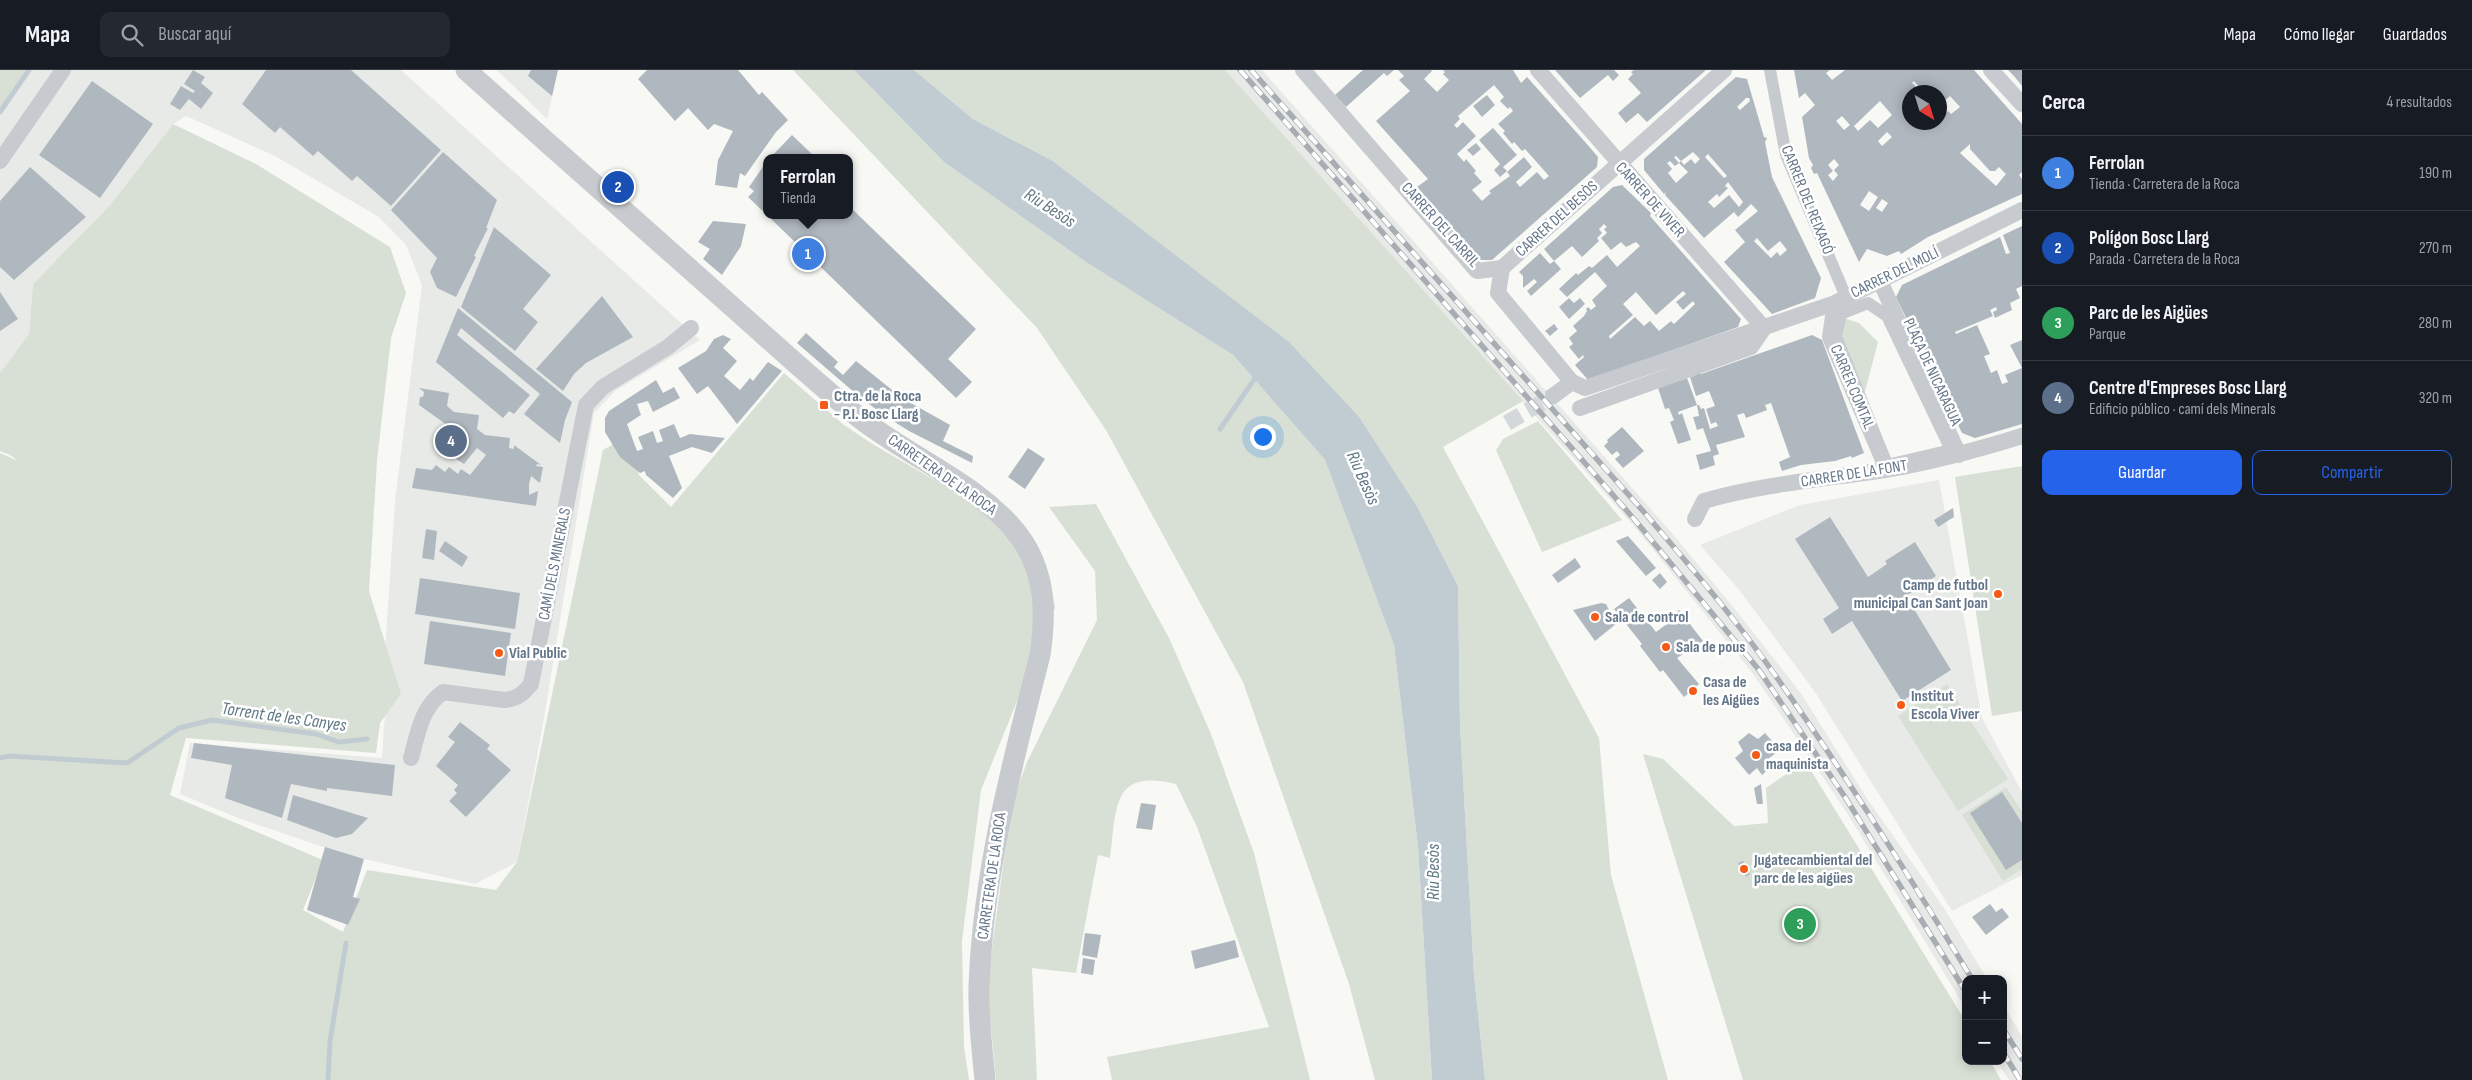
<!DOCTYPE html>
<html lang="es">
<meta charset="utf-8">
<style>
:root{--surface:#171b24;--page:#242831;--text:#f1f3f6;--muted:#9ea1a6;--line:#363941;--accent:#2563eb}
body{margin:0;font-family:"Sofia Sans Condensed",sans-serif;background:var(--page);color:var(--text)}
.controls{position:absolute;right:15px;bottom:15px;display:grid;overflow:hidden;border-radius:10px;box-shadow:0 2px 12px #0003}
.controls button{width:45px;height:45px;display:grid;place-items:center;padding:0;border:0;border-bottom:1px solid var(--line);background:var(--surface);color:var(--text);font:25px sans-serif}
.compass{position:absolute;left:1902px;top:15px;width:45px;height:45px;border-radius:50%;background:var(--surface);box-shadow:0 2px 12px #0003;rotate:142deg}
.you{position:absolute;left:1262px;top:366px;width:18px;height:18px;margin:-12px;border:4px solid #fff;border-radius:50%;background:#1a73e8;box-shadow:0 0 0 8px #1a73e833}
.badge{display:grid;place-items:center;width:32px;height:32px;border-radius:50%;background:var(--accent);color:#fff;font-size:16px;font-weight:700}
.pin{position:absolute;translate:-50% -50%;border:2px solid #fff;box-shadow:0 1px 5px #0006}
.popup{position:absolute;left:763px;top:84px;width:90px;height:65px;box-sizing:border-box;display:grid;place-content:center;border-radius:10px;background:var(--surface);filter:drop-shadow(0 1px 4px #0005);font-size:16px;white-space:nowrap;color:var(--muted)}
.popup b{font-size:19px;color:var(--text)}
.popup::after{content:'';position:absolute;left:50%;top:100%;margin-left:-10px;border:10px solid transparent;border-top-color:var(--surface)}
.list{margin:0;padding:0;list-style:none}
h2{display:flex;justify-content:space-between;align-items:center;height:65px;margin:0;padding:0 20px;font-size:21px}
h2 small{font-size:16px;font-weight:400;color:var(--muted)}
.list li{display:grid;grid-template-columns:32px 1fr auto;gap:15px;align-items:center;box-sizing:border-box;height:75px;padding:0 20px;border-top:1px solid var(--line)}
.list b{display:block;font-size:19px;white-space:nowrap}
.list p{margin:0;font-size:16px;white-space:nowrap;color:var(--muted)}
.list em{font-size:16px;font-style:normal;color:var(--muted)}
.actions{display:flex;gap:10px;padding:15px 20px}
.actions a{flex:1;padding:11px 0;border:1px solid var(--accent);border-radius:10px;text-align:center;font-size:18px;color:var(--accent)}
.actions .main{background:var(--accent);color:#fff}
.icon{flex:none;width:28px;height:28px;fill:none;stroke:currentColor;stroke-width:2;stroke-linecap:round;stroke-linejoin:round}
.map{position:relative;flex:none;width:2022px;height:1010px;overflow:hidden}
header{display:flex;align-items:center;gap:30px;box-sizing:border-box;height:70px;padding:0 25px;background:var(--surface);border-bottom:1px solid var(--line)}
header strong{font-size:24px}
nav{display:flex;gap:28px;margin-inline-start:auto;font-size:18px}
.search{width:350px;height:45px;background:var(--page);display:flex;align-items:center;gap:12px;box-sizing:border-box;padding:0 18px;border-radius:10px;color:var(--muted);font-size:19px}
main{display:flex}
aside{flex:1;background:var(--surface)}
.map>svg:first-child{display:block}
.built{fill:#e8eae8}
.green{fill:#d8e0d5}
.water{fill:#c1ccd2}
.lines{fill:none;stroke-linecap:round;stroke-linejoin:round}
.stream{stroke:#c1ccd2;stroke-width:5}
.building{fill:#b0b8bf;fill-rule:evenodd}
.minor-tunnel{stroke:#d3d8da;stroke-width:16;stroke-dasharray:16 8;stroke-linecap:butt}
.pedestrian{stroke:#c7cbcf;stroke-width:12}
.minor{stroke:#c7cbcf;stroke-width:16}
.tertiary{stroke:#c7cbcf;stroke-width:21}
.rail-casing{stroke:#a7adb3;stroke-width:5.5}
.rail{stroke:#fff;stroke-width:4;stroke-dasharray:11;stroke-linecap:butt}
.poi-dot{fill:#f55a17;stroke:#fff;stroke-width:2}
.labels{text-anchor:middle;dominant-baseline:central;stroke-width:5;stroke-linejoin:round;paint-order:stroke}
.street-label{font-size:16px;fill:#647689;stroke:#fff}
.poi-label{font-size:16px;font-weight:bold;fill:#647689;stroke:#fff;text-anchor:start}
.water-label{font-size:18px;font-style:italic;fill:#5f7884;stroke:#fff}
</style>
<header>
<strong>Mapa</strong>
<div class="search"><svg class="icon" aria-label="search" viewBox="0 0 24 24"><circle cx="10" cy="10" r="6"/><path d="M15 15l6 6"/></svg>Buscar aquí</div>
<nav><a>Mapa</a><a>Cómo llegar</a><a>Guardados</a></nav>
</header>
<main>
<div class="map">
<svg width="2022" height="1010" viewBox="0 0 2022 1010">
<rect width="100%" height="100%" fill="#f8f8f5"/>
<g class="built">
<polygon points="27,0 401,0 700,270 615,321 594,343 542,660 517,792 475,814 347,785 238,748 180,724 190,673 382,688 384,654 389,628 384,596 395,431 422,215 406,175 379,147 275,86 186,46 173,54 110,135 33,214 29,264 0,303 0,43"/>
<polygon points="497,0 558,0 547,49"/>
<polygon points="1225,0 1262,0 1671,462 1734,538 1800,622 1868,730 1944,838 1987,909 1966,909 1966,939 1847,743 1754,605 1634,456"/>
<polygon points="1939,410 1982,648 2022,722 2022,805 1952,841 1815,622 1740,521 1700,475 1800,435"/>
<polygon points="2003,935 2022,966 2022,1010 2009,1010 1997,991 2003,991"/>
</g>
<g class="green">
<polygon points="0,0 27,0 0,43"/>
<polygon points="793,0 854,0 944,92 1086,192 1233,285 1325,390 1394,575 1418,777 1432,1010 1375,1010 1349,914 1243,612 1106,360 1037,258"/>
<polygon points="914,0 1225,0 1523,331 1443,377 1599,668 1611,805 1668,1010 1485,1010 1474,905 1460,654 1458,516 1418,438 1360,348 1221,220 1053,91 973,49"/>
<polygon points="173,54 256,94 390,177 406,223 391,268 377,391 369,521 401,624 380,653 376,683 186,668 170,725 323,790 303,840 343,862 367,800 496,820 517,792 603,380 626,367 639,405 671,437 784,303 844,355 874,375 966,428 1033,481 1050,508 1055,538 981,720 962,871 964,976 969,1010 0,1010 0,383 18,391 10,385 0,381 0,303 29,264 33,214 110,135"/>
<polygon points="1841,247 1859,253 1878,272 1863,329 1835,265"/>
<polygon points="1538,351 1622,450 1542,482 1496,380 1503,369"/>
<polygon points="2022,396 2022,641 1992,646 1955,407"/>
<path d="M1096 434 1169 568 1211 664 1254 783 1310 1010H1112L1107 987 1269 957 1197 757 1176 714C1111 698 1117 738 1110 788L1098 785 1076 903 1032 898 1037 1010H996L987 916 1011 736 1027 692 1097 550 1095 501 1049 437Z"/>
<polygon points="1947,614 2008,709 1958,741 1898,646"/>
<polygon points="1643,684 1663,689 1734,756 1768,753 1766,718 1805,691 1966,952 1966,991 1990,991 2001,1010 1743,1010"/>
<polygon points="2006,717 2022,742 2022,799 2003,811 1962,745"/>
</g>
<polygon class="water" points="854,0 914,0 973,49 1053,91 1289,272 1360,348 1418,438 1458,516 1460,654 1474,905 1485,1010 1432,1010 1418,777 1394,575 1325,390 1233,285 1086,192 944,92"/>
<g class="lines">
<g class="stream">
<polyline points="0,42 29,0"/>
<polyline points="1220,359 1258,304"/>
<polyline points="0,688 9,686 127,693 179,658 212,650 316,664 339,672 367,669"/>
<polyline points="328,1010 330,971 346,873"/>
</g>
</g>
<g class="building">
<polygon points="193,0 205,7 201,13 213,23 201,39 189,29 180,40 170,34 181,16 193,23 195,21 184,14"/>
<polygon points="266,0 351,0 441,80 391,136 357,106 352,111 318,81 313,86 280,57 275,63 242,34"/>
<polygon points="531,0 558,0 552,26 528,6"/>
<polygon points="647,0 738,0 759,25 762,22 788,50 776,62 745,106 740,103 737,118 715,115 718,90 733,61 714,54 708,60 688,38 675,51 638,9"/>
<polygon points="1363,0 1394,0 1387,6 1384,3 1346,37 1335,25"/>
<path d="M1398 0H1431L1432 1 1424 9 1437 22 1449 10 1443 4 1445 2 1443 0H1513L1521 13 1527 7 1586 73 1598 87 1597 97 1492 190H1481L1417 117 1428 109 1376 51 1410 21 1399 10 1404 6ZM1494 15 1504 27 1500 31 1508 39 1510 37 1513 41 1498 54 1505 61 1503 63 1512 74 1514 72 1522 81 1525 79 1549 106 1544 110 1537 102 1520 117 1516 112 1532 97 1524 87 1507 102 1510 106 1489 121 1491 123 1482 131 1472 120 1482 112 1474 103 1476 101 1466 89 1464 92 1457 84 1476 66 1463 52 1457 58 1454 55 1460 49 1458 46Z"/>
<polygon points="1555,0 1614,0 1619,5 1613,11 1608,5 1580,28"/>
<polygon points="1634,0 1706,0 1647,52 1638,43 1626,53 1618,43 1641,23 1628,9 1633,4 1631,2"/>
<path d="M1794 0H1830L1826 3 1832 10 1845 0H1974L2022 54V102L2019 105 2022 109V124L1928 167 1901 184 1899 181 1887 186 1867 179 1859 192 1817 103 1814 104 1811 98 1813 95 1809 88 1802 47 1815 35 1805 23 1799 28ZM1914 11 1924 22H1940V35L1950 26 1960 37 1951 44 1948 41 1943 45 1942 43 1940 52H1910V22H1921L1912 13ZM1880 31 1892 45 1878 58 1870 50 1858 61 1854 56ZM1842 46 1850 55 1844 60 1836 51ZM1887 62 1892 67 1882 76 1878 71ZM1970 74V79L1990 101H1995L1999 97 2006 104 1996 116 1960 83ZM1834 89 1839 95 1834 100 1838 105 1833 111 1828 105 1833 101 1828 95ZM1869 121 1878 127 1869 141 1860 135ZM1882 129 1888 133 1882 142 1876 138Z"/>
<polygon points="2008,0 2022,0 2022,16 2014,6"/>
<path d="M1736 7 1747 9 1764 67 1767 68 1765 72 1772 107 1821 208 1815 228 1772 244 1724 192 1745 172 1735 160 1758 141 1751 134 1738 147 1734 142 1704 168 1665 125 1666 122 1664 124 1644 100V89ZM1746 28H1749L1750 31 1740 40 1737 37ZM1693 82 1700 89 1695 94 1691 89 1684 95 1681 91 1679 93 1688 102 1676 113 1668 103 1672 99 1667 93 1670 91 1675 96 1679 93 1674 87 1676 86 1681 91ZM1708 84 1727 106 1724 108 1705 87ZM1728 112 1743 132 1739 137 1729 125 1714 138 1708 132 1717 124 1719 127 1728 118 1725 116ZM1757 168 1768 181 1780 171 1787 180 1780 186 1777 182 1771 188 1754 171Z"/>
<polygon points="92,11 153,54 100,128 39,85"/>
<polygon points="1487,25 1495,35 1482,47 1473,36"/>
<polygon points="1493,58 1517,85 1503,97 1507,101 1500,107 1494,100 1500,94 1479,70"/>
<polygon points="792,65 816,88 770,88"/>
<polygon points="1476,73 1481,79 1473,86 1467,80"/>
<polygon points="443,82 497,130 486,158 488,158 474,186 476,187 456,227 437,218 430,202 437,188 391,140"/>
<polygon points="767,91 767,145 748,127 754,121 749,117"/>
<polygon points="30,97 86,147 14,210 0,197 0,131"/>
<path d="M1622 115 1651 143 1650 146 1741 249 1738 257 1588 310 1575 295 1584 287 1583 285 1579 289 1569 277 1573 274 1569 268 1577 261 1573 256 1584 246 1587 241 1586 239 1588 237 1591 240 1596 236 1592 230 1607 216 1595 202 1567 227 1559 219 1576 203 1578 205 1589 196 1592 198 1607 185 1617 197 1640 176 1636 172 1626 177 1621 172 1611 180 1601 168 1607 163 1604 159 1607 157 1604 154 1599 159 1602 163 1597 168 1599 171 1582 187 1572 176 1554 191 1561 199 1531 226 1527 221 1537 212 1534 209 1523 218V206L1519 202 1540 183 1550 194 1554 191 1544 179 1613 117ZM1683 221 1686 224 1676 232 1683 240 1693 231 1695 234 1674 254 1671 251 1659 261 1650 251 1644 256 1635 247 1610 269 1609 266 1633 245 1623 234 1636 222 1656 245Z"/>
<polygon points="849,136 976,259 948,289 972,312 956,328 767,145 849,145"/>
<polygon points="713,151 746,154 741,176 722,205 703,189 710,179 698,172"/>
<polygon points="2022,156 2022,216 2016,219 2020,228 2010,233 2012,240 1995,248 1993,242 1997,240 1996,237 1990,240 1993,246 1955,262 1956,264 1977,255 1990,284 1984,286 1991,303 1997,300 2002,314 2008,312 2005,305 2022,298 2010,275 2022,270 2022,354 1975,368 1962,363 1896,227 1902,215 2000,167 2006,184 2010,183 2003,165"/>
<polygon points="494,157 551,205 523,239 538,252 515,281 461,237"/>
<polygon points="0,222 18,249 0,261"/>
<polygon points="602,226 633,267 586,293 574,304 563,321 536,299"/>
<polygon points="1569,228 1574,233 1580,228 1585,234 1569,249 1559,237"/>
<polygon points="458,238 572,332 565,350 560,373 524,344 540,324 461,258 457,265 530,325 514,344 509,341 503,348 436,292"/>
<polygon points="1554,254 1558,259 1550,266 1545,261"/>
<polygon points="806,263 838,292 834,297 843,305 856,291 902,328 950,355 943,371 973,386 972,393 909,361 882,344 855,323 797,273"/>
<polygon points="723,265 731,269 723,278 737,291 724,306 740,320 750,308 753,311 768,292 782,301 737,354 708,316 697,324 678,298 706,281 714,269"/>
<polygon points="1812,265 1822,270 1864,383 1852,388 1851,386 1835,391 1801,395 1782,401 1779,392 1790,387 1771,333 1765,335 1767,340 1746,348 1744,343 1737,345 1745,367 1716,375 1719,384 1713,386 1715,395 1700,400 1696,385 1711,381 1703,358 1697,360 1693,347 1699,346 1697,335 1678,342 1679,345 1682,343 1691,370 1678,374 1670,352 1674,350 1669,338 1665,339 1658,318 1687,308 1697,335 1699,335 1701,339 1704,338 1710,359 1718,356 1716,352 1711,354 1706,339 1715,336 1709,321 1696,326 1690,307 1694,306 1693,303 1699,301 1701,304"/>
<polygon points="656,310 663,323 674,317 680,328 653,342 648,331 637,334 641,345 627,354 637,381 643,379 638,367 653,361 657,373 663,371 659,360 674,354 680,368 690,364 725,368 712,383 692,377 669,386 682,418 673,428 646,405 645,401 640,403 620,387 605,362 605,348 609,341"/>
<polygon points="419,318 449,323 447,336 454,342 479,345 477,359 485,365 510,368 509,378 514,379 514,375 541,395 537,394 536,396 543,397 540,413 531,406 529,414 529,425 538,421 536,436 412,418 416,398 432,400 436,395 445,402 449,397 458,404 461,399 470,405 486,385 477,378 464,394 456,389 469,372 465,369 453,386 445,380 458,364 455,361 442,378 434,372 447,355 419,335 420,327 423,327 424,322"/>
<polygon points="1622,357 1644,381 1623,398 1615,389 1620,385 1617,381 1612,385 1604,376 1608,372 1607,370"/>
<polygon points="1028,378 1045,389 1025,419 1008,407"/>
<polygon points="1953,438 1954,447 1938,457 1934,450"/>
<polygon points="1830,447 1868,507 1887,494 1885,491 1915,472 1936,506 1906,526 1951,600 1902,631 1852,551 1832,564 1823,549 1839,538 1795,469"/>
<polygon points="426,459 437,461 434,490 422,488"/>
<polygon points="1628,466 1656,498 1646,506 1616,471"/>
<polygon points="445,471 468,487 462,497 439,481"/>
<polygon points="1575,488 1581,497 1558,513 1552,505"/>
<polygon points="1660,503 1667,512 1660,519 1652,510"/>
<polygon points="420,508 520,523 515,559 415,544"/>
<polygon points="1629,528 1656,562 1671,551 1669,548 1679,540 1703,571 1677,588 1699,614 1684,627 1663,600 1660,602 1640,576 1642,574 1614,539"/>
<polygon points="1601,533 1606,534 1616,554 1595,571 1573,540"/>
<polygon points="430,551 511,563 505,606 424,594"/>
<polygon points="460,652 490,675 487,679 511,700 466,747 449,731 457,723 454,720 458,715 436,696 455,672 448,667"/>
<polygon points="1749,663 1758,669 1765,663 1780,680 1768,689 1773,695 1762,705 1757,698 1749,705 1735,688 1743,681 1738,672"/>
<polygon points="194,673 395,695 392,726 327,718 327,721 291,714 282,748 225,728 232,695 191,688"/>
<polygon points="1761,714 1763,734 1757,734 1754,718"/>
<polygon points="2002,722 2022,753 2022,790 2006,800 1970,743"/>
<polygon points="293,725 368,748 352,764 336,768 287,750"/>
<polygon points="1141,733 1156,735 1152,760 1136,758"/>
<polygon points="325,777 364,789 353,827 360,829 348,855 307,840"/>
<polygon points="1743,791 1750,804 1746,807 1738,793"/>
<polygon points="1990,834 1996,842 2002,838 2009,847 1986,865 1972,847"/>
<polygon points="1085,863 1101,865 1097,888 1082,885"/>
<polygon points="1235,870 1239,887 1195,899 1191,881"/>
<polygon points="1083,888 1095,890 1093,905 1081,903"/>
</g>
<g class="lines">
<polyline class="minor-tunnel" points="1507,353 1553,326"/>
<g class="pedestrian">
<polyline points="1770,0 1786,85 1846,227"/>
<polygon points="1868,233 1887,246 1951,380 1887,395 1836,266 1841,244"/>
</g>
<g class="minor">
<polyline points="1303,0 1477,201 1502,198"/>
<polyline points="1538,0 1764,258"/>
<polyline points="1991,0 2022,34"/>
<polyline points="0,91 63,0"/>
<polyline points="1502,198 1498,223 1572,312 1585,318 1835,233 2022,140"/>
<polyline points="1502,198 1724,0"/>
<polyline points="1880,211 1959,385"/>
<polyline points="1835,233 1830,267 1887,399"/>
<polyline points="1553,326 1572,312"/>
<polyline points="1580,338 1751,277 1764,258"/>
<path d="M1695 449 1704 431C1763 414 1825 409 1885 400 1932 392 1977 380 2022 366"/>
<path d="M411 688C418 663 421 638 443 622L504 630C517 629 523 624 531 614L586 335 603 317 668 277 691 258"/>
</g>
<path class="tertiary" d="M466 0C553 78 640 155 728 233 770 270 812 309 856 345 907 387 984 415 1022 470 1046 506 1046 545 1040 585 1012 694 983 803 979 916 978 946 982 979 985 1010"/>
<g class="rail-casing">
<g id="rail">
<polyline points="1240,0 1634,449 1759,600 1845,727 1966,922"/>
<path d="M1251 0 1643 441C1685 490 1727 539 1765 591 1839 694 1906 801 1972 909"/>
<polyline points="2003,959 2022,989"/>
<polyline points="2003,982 2020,1010"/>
</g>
</g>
<use href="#rail" class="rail"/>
</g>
<g class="poi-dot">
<rect x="819" y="330" width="10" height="10" rx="2.5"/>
<circle cx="1998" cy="524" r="5"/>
<circle cx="1595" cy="547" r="5"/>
<circle cx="1666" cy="577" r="5"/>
<circle cx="499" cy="583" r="5"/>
<circle cx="1693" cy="621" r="5"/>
<circle cx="1901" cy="635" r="5"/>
<circle cx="1756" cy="685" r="5"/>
<circle cx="1744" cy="799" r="5"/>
</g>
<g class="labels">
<g class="street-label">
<text transform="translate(1650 130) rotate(48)">CARRER DE VIVER</text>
<text transform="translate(1807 130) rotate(68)">CARRER DEL REIXAGÓ</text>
<text transform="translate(1557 149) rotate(-42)">CARRER DEL BESÒS</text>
<text transform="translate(1440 155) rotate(48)">CARRER DEL CARRIL</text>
<text transform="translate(1895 203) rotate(-26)">CARRER DEL MOLÍ</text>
<text transform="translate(1932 302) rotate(65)">PLAÇA DE NICARAGUA</text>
<text transform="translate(1852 317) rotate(67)">CARRER COMTAL</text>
<text transform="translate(1854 404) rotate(-9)">CARRER DE LA FONT</text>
<text transform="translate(942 405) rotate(35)">CARRETERA DE LA ROCA</text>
<text transform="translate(555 494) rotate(-79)">CAMÍ DELS MINERALS</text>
<text transform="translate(992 806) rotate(-82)">CARRETERA DE LA ROCA</text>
</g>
<g class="poi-label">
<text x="834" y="326">Ctra. de la Roca<tspan x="834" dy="18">- P.I. Bosc Llarg</tspan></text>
<text x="1988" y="515" text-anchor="end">Camp de futbol<tspan x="1988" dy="18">municipal Can Sant Joan</tspan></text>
<text x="1605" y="547">Sala de control</text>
<text x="1676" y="577">Sala de pous</text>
<text x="509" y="583">Vial Public</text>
<text x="1703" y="612">Casa de<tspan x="1703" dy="18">les Aigües</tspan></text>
<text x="1911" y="626">Institut<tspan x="1911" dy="18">Escola Viver</tspan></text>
<text x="1766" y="676">casa del<tspan x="1766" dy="18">maquinista</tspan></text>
<text x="1754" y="790">Jugatecambiental del<tspan x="1754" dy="18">parc de les aigües</tspan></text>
</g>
<g class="water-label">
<text transform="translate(1050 138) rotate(33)">Riu Besòs</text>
<text transform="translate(1363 408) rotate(66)">Riu Besòs</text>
<text transform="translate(284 647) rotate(8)">Torrent de les Canyes</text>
<text transform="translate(1433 802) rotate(-90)">Riu Besòs</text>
</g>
</g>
</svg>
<div class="controls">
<button>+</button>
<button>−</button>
</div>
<svg class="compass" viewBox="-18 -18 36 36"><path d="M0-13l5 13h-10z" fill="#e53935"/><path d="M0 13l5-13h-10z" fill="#9ea1a6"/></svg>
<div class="you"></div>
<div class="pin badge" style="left:808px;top:184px;background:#3f7fe0">1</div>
<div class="popup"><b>Ferrolan</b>Tienda</div>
<div class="pin badge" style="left:618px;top:117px;background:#1a4fb4">2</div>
<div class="pin badge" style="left:1800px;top:854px;background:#2e9e5b">3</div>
<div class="pin badge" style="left:451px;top:371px;background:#5c6f8a">4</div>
</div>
<aside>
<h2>Cerca<small>4 resultados</small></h2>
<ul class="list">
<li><span class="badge" style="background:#3f7fe0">1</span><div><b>Ferrolan</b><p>Tienda · Carretera de la Roca</p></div><em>190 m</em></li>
<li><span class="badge" style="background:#1a4fb4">2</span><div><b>Polígon Bosc Llarg</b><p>Parada · Carretera de la Roca</p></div><em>270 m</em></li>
<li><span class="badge" style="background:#2e9e5b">3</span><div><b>Parc de les Aigües</b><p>Parque</p></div><em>280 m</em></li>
<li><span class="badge" style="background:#5c6f8a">4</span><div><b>Centre d'Empreses Bosc Llarg</b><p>Edificio público · camí dels Minerals</p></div><em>320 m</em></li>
</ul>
<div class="actions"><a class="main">Guardar</a><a>Compartir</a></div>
</aside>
</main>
